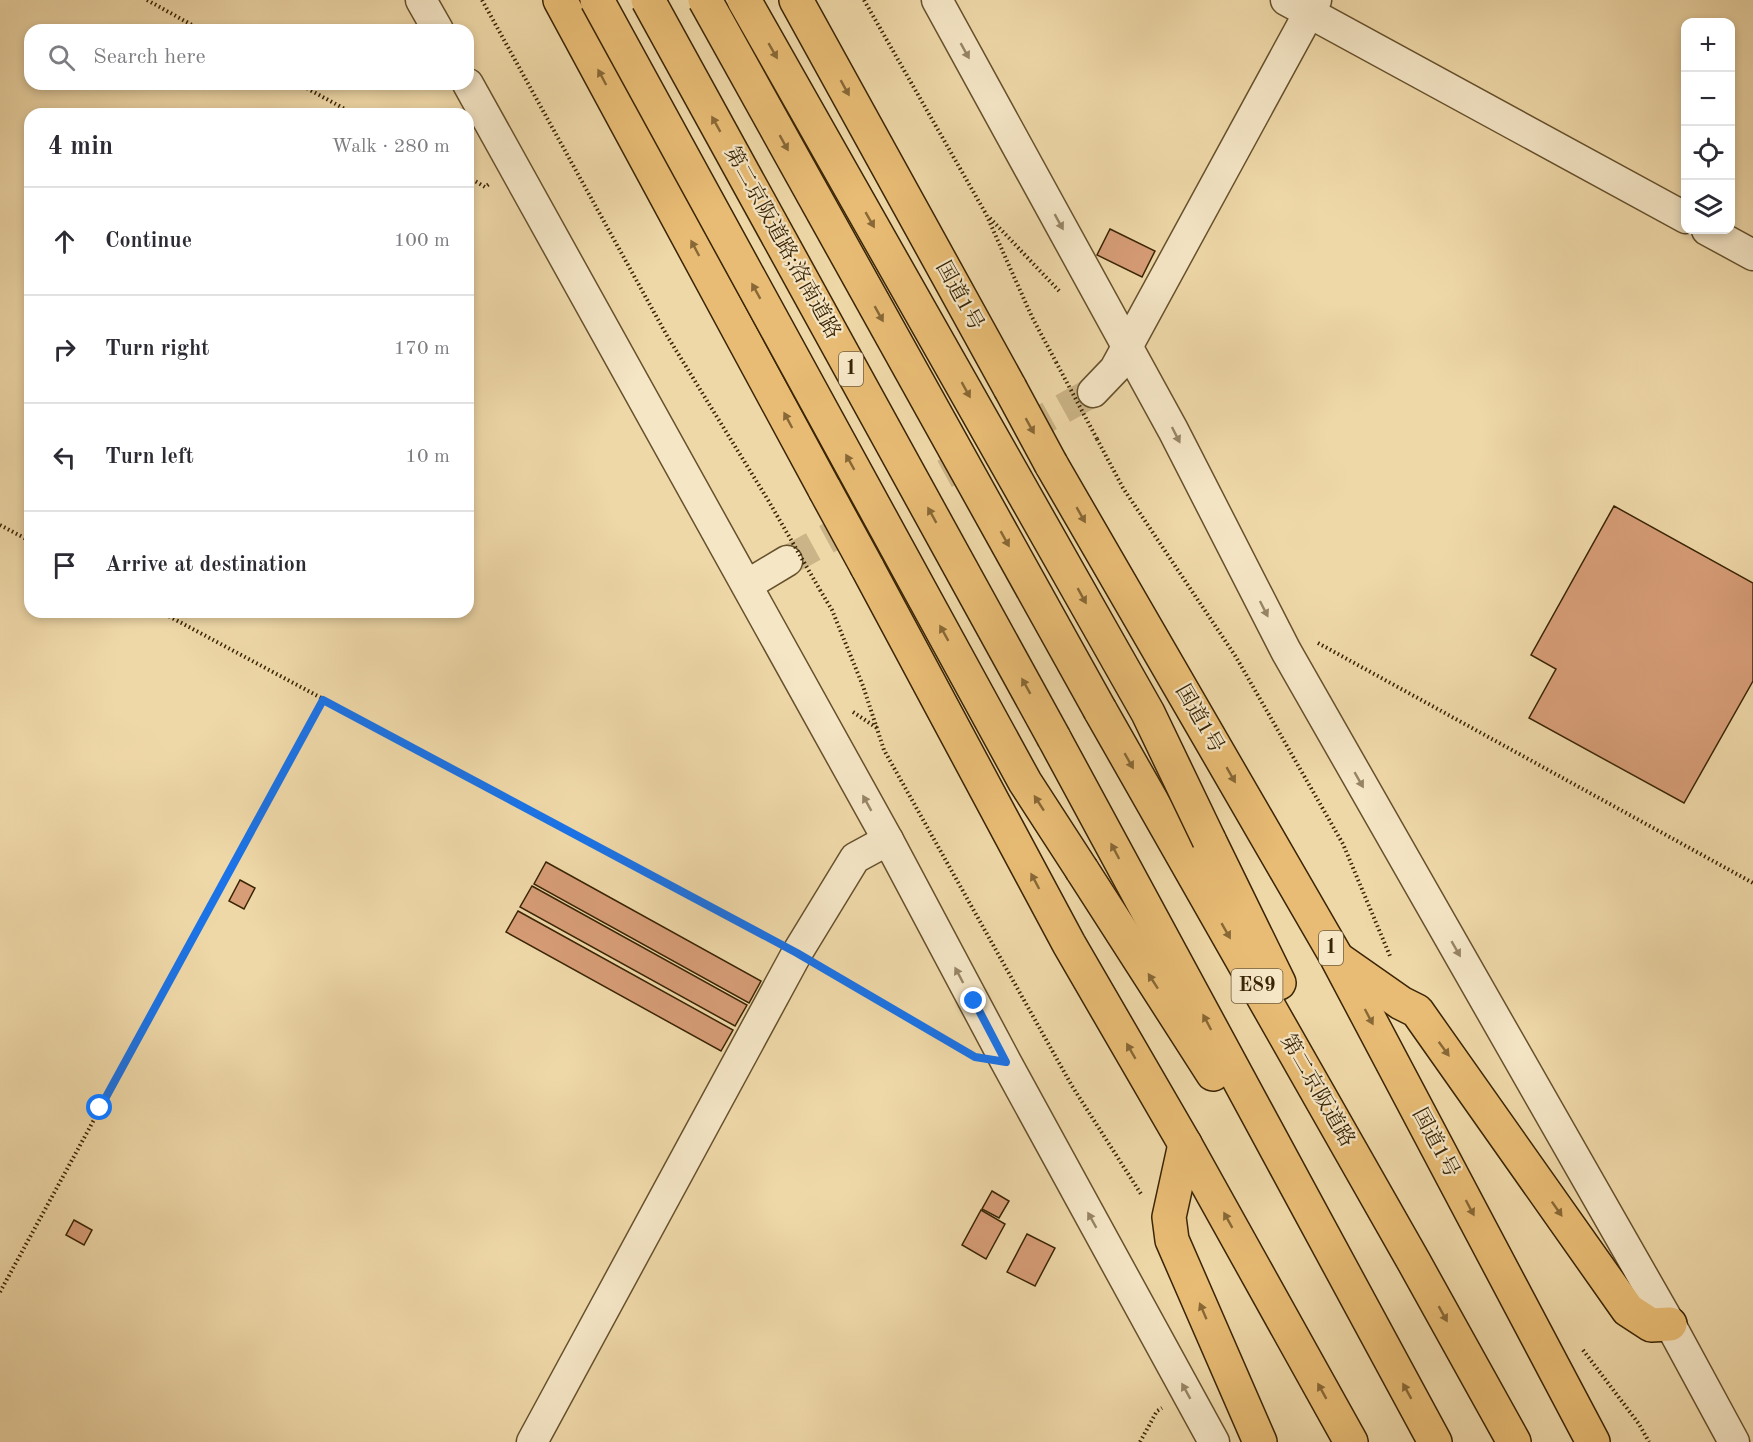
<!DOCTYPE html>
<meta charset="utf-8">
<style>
:root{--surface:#fff;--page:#f2f2f3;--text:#2b2b33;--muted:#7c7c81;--line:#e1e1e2}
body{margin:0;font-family:"Old Standard TT","Noto Serif JP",serif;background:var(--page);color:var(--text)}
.controls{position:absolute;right:18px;top:18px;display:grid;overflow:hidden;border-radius:12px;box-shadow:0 3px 9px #0003}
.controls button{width:54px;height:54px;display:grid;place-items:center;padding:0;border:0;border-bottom:2px solid var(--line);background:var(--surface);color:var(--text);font:30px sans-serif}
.stop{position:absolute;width:18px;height:18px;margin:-14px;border:4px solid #1a73e8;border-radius:50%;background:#fff}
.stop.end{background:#1a73e8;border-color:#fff;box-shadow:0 2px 6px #0008}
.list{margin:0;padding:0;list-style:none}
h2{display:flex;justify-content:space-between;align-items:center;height:78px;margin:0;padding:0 24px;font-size:26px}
h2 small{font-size:20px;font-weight:400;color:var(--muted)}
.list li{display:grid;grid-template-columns:39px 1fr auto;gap:18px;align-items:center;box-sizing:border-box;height:108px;padding:0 24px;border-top:2px solid var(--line)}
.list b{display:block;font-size:22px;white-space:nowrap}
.list em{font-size:20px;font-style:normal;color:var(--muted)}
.icon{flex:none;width:33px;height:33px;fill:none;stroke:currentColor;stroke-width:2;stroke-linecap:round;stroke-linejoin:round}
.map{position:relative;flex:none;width:1753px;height:1442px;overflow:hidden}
.search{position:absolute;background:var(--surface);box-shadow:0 3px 9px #0003;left:24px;top:24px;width:450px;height:66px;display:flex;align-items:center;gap:15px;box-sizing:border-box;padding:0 21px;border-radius:18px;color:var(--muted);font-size:22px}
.panel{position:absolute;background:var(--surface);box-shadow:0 3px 9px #0003;left:24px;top:108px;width:450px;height:510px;border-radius:18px}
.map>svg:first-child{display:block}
.building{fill:#d79d77;stroke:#392404;stroke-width:1.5}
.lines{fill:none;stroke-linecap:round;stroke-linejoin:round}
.minor-tunnel{stroke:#cbb487;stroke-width:30;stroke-dasharray:30 15;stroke-linecap:butt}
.minor-casing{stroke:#66512d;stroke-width:33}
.highway-casing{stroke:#392404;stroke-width:36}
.path{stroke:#392404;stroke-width:4;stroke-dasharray:1.5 3;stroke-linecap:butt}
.minor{stroke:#f5e6c6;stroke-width:30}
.highway{stroke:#e8bc74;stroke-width:33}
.highway-bridge-casing{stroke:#392404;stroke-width:36;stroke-linecap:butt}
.path-bridge{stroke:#392404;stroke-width:4;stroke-dasharray:1.5 3;stroke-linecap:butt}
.highway-bridge{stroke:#e8bc74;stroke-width:33}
.oneway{fill:#886836}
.oneway2{fill:#978565}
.route{stroke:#1a73e8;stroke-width:8}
.labels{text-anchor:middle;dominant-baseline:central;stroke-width:4.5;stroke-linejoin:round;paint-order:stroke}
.shield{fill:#f5e6c6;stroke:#715e3e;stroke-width:1.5}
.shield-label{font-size:20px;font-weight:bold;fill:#392404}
.street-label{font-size:21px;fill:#392404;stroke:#f5e6c6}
</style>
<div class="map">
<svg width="1753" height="1442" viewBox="0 0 1753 1442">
<rect width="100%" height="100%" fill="#efd8a8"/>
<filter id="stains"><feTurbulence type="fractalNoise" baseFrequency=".00333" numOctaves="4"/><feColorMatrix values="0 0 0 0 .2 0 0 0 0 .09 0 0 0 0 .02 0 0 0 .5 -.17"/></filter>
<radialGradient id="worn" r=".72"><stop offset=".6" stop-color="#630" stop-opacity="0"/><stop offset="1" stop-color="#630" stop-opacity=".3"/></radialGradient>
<g class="building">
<polygon points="1110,229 1155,251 1142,277 1097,255"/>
<polygon points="1614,506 1753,583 1753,681 1684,803 1529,718 1556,669 1531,655"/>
<polygon points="546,862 761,981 749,1003 534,884"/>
<polygon points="240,880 255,888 244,909 229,901"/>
<polygon points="532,886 747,1005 735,1026 520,907"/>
<polygon points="518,911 733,1030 721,1051 506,932"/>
<polygon points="992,1191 1009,1201 999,1218 982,1209"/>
<polygon points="981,1210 1005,1224 986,1259 962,1245"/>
<polygon points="74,1220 92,1230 84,1245 66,1235"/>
<polygon points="1027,1234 1055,1248 1035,1286 1007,1272"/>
</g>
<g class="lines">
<polyline class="minor-tunnel" points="787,561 1093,392"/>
<g class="minor-casing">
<g id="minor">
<polyline points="421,0 438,30"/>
<polyline points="937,0 1173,430 1286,651 1670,1324 1734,1442"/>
<polyline points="1286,0 1686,218"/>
<polyline points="468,84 888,840 1006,1062 1214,1442"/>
<polyline points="1707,230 1753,255"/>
<polyline points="1093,392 1115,369 1316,0"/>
<polyline points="747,585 787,561"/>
<polyline points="532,1442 797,953 855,858 888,840"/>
</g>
</g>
<g class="highway-casing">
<g id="highway">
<polyline points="560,0 825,490"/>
<polyline points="796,0 1010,388"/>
<polyline points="1051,464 1337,958 1593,1442"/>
<polyline points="867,567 1069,944 1185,1144 1351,1442"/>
<polyline points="1100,710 1414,1262 1514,1442"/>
<polyline points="1054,738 1435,1442"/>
<polyline points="1209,840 1279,983"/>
<polyline points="1082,870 1213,1074"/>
<polyline points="1341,961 1401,1003 1417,1011 1628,1310 1651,1325 1670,1324"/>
<polyline points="1185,1144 1169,1217 1172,1240 1260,1442"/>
</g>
</g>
<g class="path">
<polyline points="147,0 201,30"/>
<polyline points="482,0 666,334 768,500"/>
<polyline points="864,0 986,214 1032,317 1056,362"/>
<polyline points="299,84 354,114"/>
<polyline points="468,177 485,187 489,184"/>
<polyline points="990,218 1061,293"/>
<polyline points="1097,439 1123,488 1236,657 1343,844 1390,956"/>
<polyline points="0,525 30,541"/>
<polyline points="820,590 832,610 863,686 884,750 1072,1086 1141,1194"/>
<polyline points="161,612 771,939"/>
<polyline points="1318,643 1753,883"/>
<polyline points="853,712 877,728"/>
<polyline points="822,968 963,1050"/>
<polyline points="0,1292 323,700"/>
<polyline points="1583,1350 1639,1424 1649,1442"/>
<polyline points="1140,1442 1157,1411 1162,1408"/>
</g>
<use href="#minor" class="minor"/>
<use href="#highway" class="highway"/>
<g class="highway-bridge-casing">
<g id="highway-bridge">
<polyline points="597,0 1025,782 1082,870"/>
<polyline points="648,0 1054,738"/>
<polyline points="705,0 1100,710"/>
<polyline points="744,0 1148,713 1209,840"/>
<polyline points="1010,388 1051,464"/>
<polyline points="825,490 867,567"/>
</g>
</g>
<g class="path-bridge">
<polyline points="1056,362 1097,439"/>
<polyline points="768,500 820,590"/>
</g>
<use href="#highway-bridge" class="highway-bridge"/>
</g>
<defs><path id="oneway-solid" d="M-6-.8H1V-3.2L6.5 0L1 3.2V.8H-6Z" transform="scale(1.5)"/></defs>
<g class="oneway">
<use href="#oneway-solid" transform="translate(773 51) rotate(60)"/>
<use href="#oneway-solid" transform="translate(602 77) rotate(-118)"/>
<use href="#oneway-solid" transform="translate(845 88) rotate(61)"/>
<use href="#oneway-solid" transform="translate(716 124) rotate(-119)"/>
<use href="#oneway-solid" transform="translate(784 143) rotate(61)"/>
<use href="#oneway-solid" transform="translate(870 220) rotate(60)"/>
<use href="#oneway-solid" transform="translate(695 248) rotate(-118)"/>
<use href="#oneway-solid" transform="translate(756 291) rotate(-119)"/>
<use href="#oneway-solid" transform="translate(879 314) rotate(61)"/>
<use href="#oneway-solid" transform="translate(966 390) rotate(61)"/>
<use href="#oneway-solid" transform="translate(788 420) rotate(-118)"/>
<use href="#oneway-solid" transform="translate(1030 426) rotate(61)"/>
<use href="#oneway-solid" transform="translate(850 462) rotate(-119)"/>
<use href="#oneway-solid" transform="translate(932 515) rotate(-119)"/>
<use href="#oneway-solid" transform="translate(1081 515) rotate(60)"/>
<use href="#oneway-solid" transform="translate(1005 539) rotate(61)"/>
<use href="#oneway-solid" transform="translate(1082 596) rotate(61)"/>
<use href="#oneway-solid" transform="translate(944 633) rotate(-119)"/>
<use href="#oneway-solid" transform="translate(1026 686) rotate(-119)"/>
<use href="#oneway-solid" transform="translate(1129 761) rotate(60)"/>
<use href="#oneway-solid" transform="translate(1231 775) rotate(60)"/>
<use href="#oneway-solid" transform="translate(1039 803) rotate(-123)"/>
<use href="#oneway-solid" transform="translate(1115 851) rotate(-118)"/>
<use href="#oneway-solid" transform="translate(1035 881) rotate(-118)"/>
<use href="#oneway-solid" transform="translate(1226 931) rotate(60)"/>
<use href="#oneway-solid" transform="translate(1153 981) rotate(-123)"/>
<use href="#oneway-solid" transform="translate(1369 1017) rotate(62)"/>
<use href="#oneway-solid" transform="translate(1207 1022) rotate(-118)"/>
<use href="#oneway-solid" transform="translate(1444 1049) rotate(54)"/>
<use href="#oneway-solid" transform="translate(1131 1051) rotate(-120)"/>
<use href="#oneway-solid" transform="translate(1470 1208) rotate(62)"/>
<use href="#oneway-solid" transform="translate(1557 1209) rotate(55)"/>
<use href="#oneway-solid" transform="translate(1228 1220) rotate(-119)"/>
<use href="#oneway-solid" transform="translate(1203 1311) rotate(-113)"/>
<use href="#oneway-solid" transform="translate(1443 1314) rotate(61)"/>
<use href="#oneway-solid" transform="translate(1322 1391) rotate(-119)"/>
<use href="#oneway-solid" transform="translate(1407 1391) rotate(-119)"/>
</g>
<g class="oneway2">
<use href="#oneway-solid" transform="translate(965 51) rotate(61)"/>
<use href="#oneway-solid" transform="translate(1059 222) rotate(61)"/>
<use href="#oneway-solid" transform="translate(1176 435) rotate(63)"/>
<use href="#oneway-solid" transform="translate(1264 609) rotate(63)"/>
<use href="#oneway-solid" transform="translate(1359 780) rotate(60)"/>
<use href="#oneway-solid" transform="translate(867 803) rotate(-119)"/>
<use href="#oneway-solid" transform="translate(1456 949) rotate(60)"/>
<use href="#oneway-solid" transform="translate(959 975) rotate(-118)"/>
<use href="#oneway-solid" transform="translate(1092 1220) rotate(-119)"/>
<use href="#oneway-solid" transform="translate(1186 1391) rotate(-119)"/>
</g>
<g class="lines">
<polyline class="route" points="100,1108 323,700 797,953 975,1057 1006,1062 974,1001"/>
</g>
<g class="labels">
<g class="shield">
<rect x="839" y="352" width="24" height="34" rx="4.5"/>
<rect x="1319" y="931" width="24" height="34" rx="4.5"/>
<rect x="1231.5" y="969" width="51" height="34" rx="4.5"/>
</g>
<g class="shield-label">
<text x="851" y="369">1</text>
<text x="1331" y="948">1</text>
<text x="1257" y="986">E89</text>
</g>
<g class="street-label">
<text transform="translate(782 243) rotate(61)">第二京阪道路;洛南道路</text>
<text transform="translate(959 296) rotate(61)">国道1号</text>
<text transform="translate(1199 719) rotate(60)">国道1号</text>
<text transform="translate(1317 1091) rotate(60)">第二京阪道路</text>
<text transform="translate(1435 1143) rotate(62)">国道1号</text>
</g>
</g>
<rect width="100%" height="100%" filter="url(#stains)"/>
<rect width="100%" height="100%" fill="url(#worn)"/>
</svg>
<div class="controls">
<button>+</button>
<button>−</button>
<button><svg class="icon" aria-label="locate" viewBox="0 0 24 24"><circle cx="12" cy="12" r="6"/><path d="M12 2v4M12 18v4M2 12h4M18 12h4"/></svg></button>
<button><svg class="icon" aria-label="layers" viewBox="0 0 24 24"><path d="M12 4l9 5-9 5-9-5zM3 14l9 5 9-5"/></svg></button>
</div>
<div class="stop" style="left:100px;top:1108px"></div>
<div class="stop end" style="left:974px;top:1001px"></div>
<div class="search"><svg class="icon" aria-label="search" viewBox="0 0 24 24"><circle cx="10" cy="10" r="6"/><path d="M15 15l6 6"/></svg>Search here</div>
<section class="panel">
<h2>4 min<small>Walk · 280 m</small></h2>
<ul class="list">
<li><svg class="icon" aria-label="ahead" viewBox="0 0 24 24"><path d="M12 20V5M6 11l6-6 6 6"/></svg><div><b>Continue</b></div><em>100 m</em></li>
<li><svg class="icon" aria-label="right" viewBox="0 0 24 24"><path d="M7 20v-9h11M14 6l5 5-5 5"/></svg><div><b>Turn right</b></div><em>170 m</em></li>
<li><svg class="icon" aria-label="left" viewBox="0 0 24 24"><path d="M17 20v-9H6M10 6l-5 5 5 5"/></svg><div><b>Turn left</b></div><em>10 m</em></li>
<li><svg class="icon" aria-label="arrive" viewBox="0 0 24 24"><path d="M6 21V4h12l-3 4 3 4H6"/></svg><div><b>Arrive at destination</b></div></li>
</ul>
</section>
</div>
